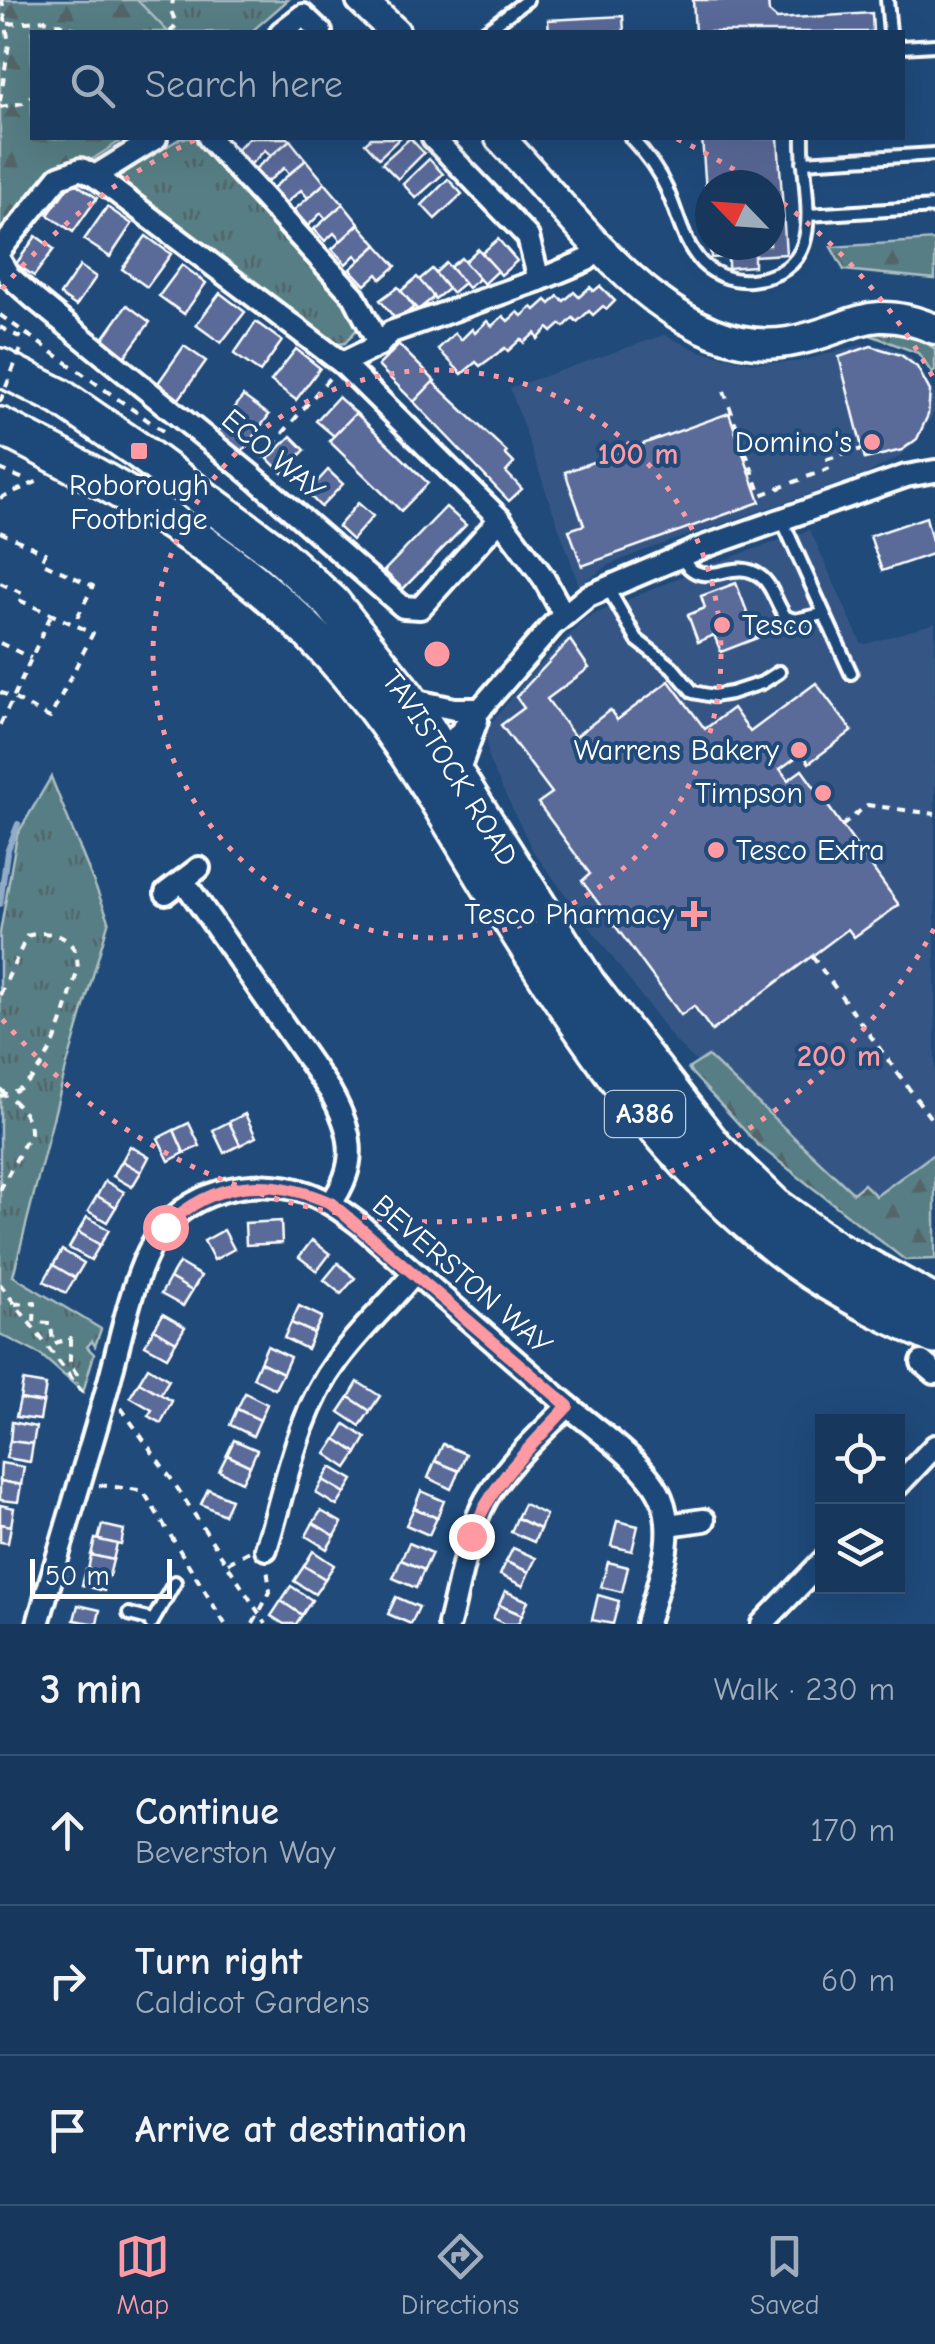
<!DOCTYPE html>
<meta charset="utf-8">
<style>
:root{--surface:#17385c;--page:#203f62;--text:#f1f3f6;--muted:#9eacbb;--line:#365272;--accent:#ff9aa2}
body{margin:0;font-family:"Comic Neue",sans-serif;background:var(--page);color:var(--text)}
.controls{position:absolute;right:30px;bottom:30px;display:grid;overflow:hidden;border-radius:0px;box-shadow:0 10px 40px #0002}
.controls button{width:90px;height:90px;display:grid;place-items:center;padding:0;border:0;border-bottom:2px solid var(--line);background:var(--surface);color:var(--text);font:50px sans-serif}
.compass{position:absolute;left:695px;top:170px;width:90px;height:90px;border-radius:50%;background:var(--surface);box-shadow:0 10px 40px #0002;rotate:295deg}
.scale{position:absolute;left:30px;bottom:25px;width:142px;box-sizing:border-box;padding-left:10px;border:5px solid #fff;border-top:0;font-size:28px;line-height:35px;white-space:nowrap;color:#fff;-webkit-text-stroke:8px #1f4a7a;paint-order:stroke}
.stop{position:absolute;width:30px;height:30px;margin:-22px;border:8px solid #ff9aa2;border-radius:50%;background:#fff}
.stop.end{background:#ff9aa2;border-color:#fff;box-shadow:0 2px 10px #0008}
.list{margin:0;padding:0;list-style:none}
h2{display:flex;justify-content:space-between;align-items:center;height:130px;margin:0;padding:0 40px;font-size:42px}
h2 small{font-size:32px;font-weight:400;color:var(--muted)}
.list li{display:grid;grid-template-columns:65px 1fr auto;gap:30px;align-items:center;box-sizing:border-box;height:150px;padding:0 40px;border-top:2px solid var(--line)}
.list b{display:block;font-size:38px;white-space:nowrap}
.list p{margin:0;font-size:32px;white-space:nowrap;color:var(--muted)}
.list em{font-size:32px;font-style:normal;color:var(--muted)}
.icon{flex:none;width:55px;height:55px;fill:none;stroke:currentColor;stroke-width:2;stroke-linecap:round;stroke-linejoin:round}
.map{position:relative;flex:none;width:935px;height:1624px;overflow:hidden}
.search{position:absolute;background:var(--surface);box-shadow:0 10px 40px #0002;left:30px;right:30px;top:30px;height:110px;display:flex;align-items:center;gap:25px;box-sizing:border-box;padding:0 35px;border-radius:0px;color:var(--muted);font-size:38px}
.sheet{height:580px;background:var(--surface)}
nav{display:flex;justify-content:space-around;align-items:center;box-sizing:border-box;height:140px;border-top:2px solid var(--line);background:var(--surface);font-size:28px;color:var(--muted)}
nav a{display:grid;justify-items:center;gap:5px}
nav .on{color:var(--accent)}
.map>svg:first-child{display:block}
.built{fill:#355785}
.grass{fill:url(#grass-tufts);stroke:#abbec2;stroke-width:2.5}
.forest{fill:url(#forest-firs);stroke:#abbec2;stroke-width:2.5}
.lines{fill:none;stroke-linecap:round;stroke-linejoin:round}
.stream{stroke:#90acc7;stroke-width:6}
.building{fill:#5a6b99;stroke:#fff;stroke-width:2.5;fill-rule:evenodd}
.lane-casing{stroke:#fff;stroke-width:18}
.street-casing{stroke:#fff;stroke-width:28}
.secondary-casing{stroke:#fff;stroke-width:35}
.highway-casing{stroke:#fff;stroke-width:42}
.path{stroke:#fff;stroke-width:4;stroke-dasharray:8 8;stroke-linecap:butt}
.lane{stroke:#1f4a7a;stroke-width:10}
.street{stroke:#1f4a7a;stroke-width:20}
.secondary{stroke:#1f4a7a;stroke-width:28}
.highway{stroke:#1f4a7a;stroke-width:35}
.path-bridge{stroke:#fff;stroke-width:4;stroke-dasharray:8 8;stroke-linecap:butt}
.route{stroke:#ff9aa2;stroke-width:12}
.ring{fill:none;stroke:#ff9aa2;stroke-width:5;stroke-dasharray:5 10}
.poi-dot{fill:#ff9aa2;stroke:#1f4a7a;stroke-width:4}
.labels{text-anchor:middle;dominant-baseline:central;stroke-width:8;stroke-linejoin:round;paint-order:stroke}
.shield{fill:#1f4a7a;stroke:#bcc9d7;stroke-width:2.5}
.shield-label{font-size:28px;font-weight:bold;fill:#fff}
.poi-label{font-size:30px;fill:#fff;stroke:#1f4a7a;text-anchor:end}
.street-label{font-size:30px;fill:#fff;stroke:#1f4a7a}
.centre{fill:#ff9aa2;stroke:#1f4a7a;stroke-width:5}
.ring-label{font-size:30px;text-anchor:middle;font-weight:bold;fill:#ff9aa2;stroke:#1f4a7a;stroke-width:8;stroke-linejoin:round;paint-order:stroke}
</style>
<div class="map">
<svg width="935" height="1624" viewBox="0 0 935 1624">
<defs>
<pattern id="grass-tufts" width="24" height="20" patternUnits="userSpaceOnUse" patternTransform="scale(2.5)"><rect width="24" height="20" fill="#577e84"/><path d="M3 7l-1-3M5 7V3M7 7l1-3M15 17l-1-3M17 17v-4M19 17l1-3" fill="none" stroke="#526568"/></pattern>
<pattern id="forest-firs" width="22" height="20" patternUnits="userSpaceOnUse" patternTransform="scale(2.5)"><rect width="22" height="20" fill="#577e84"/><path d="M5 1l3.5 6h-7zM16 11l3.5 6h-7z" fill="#526568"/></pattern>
</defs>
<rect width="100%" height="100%" fill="#1f4a7a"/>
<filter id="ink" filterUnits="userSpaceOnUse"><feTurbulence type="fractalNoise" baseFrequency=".01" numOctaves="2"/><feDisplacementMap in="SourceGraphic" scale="20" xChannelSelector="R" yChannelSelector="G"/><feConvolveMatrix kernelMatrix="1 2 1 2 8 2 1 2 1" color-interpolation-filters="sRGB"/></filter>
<g filter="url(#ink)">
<g class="built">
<polygon points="664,335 699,351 753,363 797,362 861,345 889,346 911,357 925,376 935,396 934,413 916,443 897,458 864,475 643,551 611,564 579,585 510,388"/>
<polygon points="810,530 861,643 866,644 935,623 935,1158 864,1209 788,1151 674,1040 533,851 489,761 486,729 530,675 586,618 706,566"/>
</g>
<g class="grass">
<polygon points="137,0 288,0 251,32 168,32"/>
<polygon points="181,138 198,138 205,152 329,288 334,285 357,314 358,328 345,343 334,345 119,181 119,175"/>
<polygon points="892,329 913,334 935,349 935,371 932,373 918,353 865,333"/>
<polygon points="51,777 109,920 65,1072 13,1276 101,1329 95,1346 92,1341 87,1347 94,1354 83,1392 41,1355 0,1334 0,933 17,835"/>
</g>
<g class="forest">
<polygon points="0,0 137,0 168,32 32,32 32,138 125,138 79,168 0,229"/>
<polygon points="935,240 935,279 844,270 831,247"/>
<polygon points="708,1056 853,1193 864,1184 876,1196 935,1153 935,1259 905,1260 758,1145 688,1069"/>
</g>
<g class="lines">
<polyline class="stream" points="0,904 7,852 18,824"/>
</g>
<g class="building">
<polygon points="693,0 768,0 769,12 777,19 872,13 873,32 695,32"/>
<polygon points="623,16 624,32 549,32 548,20"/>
<polygon points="249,138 287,138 290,140 271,156 265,150 251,164 236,150"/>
<polygon points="371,138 400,138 379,158 365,143"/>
<polygon points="410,138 424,153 398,179 382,163"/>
<path d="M702 138H778L786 254 754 256V266L728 268V257L711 258ZM710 185H770V245H710Z"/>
<polygon points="290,140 306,160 289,174 284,168 266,183 255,169"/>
<polygon points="429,159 443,174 416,198 403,184"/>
<polygon points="306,160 325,183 308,198 301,190 286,203 273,188"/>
<polygon points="448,179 462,194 435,219 422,205"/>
<polygon points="72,181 97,198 73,232 48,215"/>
<polygon points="325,183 343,204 326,219 321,213 308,226 294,210"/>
<polygon points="343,204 359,224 341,241 334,233 325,241 314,229"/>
<polygon points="107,207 132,224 110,257 84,240"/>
<polygon points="359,224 377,245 360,260 355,255 346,264 332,249"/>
<polygon points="36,236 54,249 34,276 16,264"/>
<polygon points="146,236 171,254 147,287 122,269"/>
<polygon points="498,239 517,261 501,275 482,253"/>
<polygon points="377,245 396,266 381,279 377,274 365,285 350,269"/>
<polygon points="478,249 498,271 484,284 464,262"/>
<polygon points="461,258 479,279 468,288 450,267"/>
<polygon points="446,263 464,283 452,293 435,273"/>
<polygon points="182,265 206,283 184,314 159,296"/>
<polygon points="80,266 96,277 76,306 60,295"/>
<polygon points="432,269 448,289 435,299 419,280"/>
<polygon points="417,277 434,297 418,310 401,291"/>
<polygon points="600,286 615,301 607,309 603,306 593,315 589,311 577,322 573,318 564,327 561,324 552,332 548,328 538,339 535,333 524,343 521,339 508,351 505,348 480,366 476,362 462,374 438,349 455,333 461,340 472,329 475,333 487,321 492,326 503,316 508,321 518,312 522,316 532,307 535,310 546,300 550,304 558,296 564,301 574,292 579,297 590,287 594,291"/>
<polygon points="398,287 414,307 397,321 380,300"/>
<polygon points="220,293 245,312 221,343 196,325"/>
<polygon points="127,305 150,322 123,359 100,343"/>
<polygon points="256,322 282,341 260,372 234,354"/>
<polygon points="399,345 435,381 414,402 378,366"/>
<polygon points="184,346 206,361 179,399 158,383"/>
<polygon points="871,346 901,355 917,367 930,391 928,415 917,439 902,450 865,459 839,357"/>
<polygon points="296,349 320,368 296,400 271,381"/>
<polygon points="433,382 507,452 505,454 514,463 506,472 522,489 509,501 414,402"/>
<polygon points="243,396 269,415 241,453 216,435"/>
<polygon points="338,397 356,413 334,436 316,421"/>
<polygon points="356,413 428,483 401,511 329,441"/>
<polygon points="729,413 760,502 582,566 569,530 584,525 565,472"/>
<polygon points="291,436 305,450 282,473 268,459"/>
<polygon points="328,470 343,484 321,507 307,493"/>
<polygon points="358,503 373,516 352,540 338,527"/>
<polygon points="446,507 466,525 403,589 384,571"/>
<polygon points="926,517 935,553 882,571 870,536"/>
<polygon points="736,583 757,638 721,652 714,635 698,642 688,615 705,608 701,596"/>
<polygon points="570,640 589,668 547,699 575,737 610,710 617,720 669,681 705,729 733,708 750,732 816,683 852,731 809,763 802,753 780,769 788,780 802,770 899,905 854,937 848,929 712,1031 694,1006 681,1015 582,881 590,874 538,803 552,793 501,725 524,708 516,697"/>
<polygon points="245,1114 256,1137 240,1145 229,1122"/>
<polygon points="229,1122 240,1145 224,1153 213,1130"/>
<polygon points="189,1123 200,1146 184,1153 174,1130"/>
<polygon points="174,1130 184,1153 169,1161 158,1138"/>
<polygon points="130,1146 149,1157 141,1172 122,1161"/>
<polygon points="122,1161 141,1172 132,1187 113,1176"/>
<polygon points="105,1181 124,1192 116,1207 97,1196"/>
<polygon points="97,1196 116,1207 107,1222 88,1211"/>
<polygon points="87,1217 109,1230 100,1245 78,1232"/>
<polygon points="281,1221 282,1243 246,1245 245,1223"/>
<polygon points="224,1230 234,1249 214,1260 204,1241"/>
<polygon points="78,1232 100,1245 91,1260 69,1248"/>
<polygon points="312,1240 330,1254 317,1271 299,1257"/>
<polygon points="62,1250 84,1263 75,1278 53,1265"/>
<polygon points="179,1263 201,1276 192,1291 170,1278"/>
<polygon points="338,1263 355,1278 341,1294 324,1280"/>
<polygon points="53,1265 75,1278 66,1293 44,1281"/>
<polygon points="170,1278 192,1291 183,1306 161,1294"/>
<polygon points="299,1306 322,1317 314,1333 291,1323"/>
<polygon points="163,1314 185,1327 176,1342 154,1329"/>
<polygon points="291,1323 314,1333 307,1349 284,1338"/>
<polygon points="154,1329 176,1342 167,1357 145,1345"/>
<polygon points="267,1346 290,1357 283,1373 260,1362"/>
<polygon points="260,1362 283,1373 275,1389 253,1378"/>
<polygon points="148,1367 169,1380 160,1395 139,1382"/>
<polygon points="23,1381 46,1385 43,1403 20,1399"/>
<polygon points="139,1382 172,1401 161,1423 148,1416 152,1410 130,1397"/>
<polygon points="358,1382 380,1396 370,1411 349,1397"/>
<polygon points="245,1393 267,1404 260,1420 237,1409"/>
<polygon points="349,1397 370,1411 360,1426 339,1412"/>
<polygon points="20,1399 43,1403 40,1420 16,1417"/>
<polygon points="237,1409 260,1420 253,1436 230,1425"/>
<polygon points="12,1422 36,1427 33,1444 10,1441"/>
<polygon points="345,1424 366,1438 357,1453 336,1439"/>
<polygon points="336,1439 357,1453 347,1468 326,1454"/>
<polygon points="234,1440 257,1450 250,1466 227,1455"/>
<polygon points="10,1441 33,1444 30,1462 6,1458"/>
<polygon points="443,1444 466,1454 459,1471 435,1461"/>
<polygon points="227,1455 250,1466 242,1482 219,1471"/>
<polygon points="435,1461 459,1471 451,1489 428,1478"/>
<polygon points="1,1463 24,1467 21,1485 0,1481"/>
<polygon points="331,1467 353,1480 345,1493 323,1480"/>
<polygon points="323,1480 345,1493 337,1506 316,1493"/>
<polygon points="0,1481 21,1485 18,1502 0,1500"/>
<polygon points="208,1489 231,1499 224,1515 201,1504"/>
<polygon points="421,1491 444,1501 437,1518 414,1508"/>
<polygon points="524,1504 546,1515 540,1529 517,1518"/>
<polygon points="0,1505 14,1508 11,1526 0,1524"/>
<polygon points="414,1508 437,1518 429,1535 406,1525"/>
<polygon points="321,1511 342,1523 335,1536 313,1523"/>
<polygon points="517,1518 540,1529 534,1542 511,1532"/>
<polygon points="617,1521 638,1526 632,1551 611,1546"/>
<polygon points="313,1523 335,1536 327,1549 306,1536"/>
<polygon points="0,1524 11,1526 8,1543 0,1542"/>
<polygon points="102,1525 124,1530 121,1545 98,1540"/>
<polygon points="95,1539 117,1544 113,1560 91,1555"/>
<polygon points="409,1543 432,1553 424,1570 401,1560"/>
<polygon points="513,1548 536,1558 529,1572 506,1562"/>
<polygon points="313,1551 334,1565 325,1579 304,1566"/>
<polygon points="91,1555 113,1560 109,1576 88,1570"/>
<polygon points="401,1560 424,1570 416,1588 393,1578"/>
<polygon points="506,1562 529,1572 523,1586 500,1575"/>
<polygon points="608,1562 628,1567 622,1592 601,1587"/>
<polygon points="304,1566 325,1579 315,1594 294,1581"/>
<polygon points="86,1570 108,1575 104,1591 82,1585"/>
<polygon points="291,1586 312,1600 302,1615 281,1601"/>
<polygon points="505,1591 528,1601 522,1615 499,1605"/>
<polygon points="598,1595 619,1601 613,1624 592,1620"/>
<polygon points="396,1597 419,1607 411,1624 388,1614"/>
<polygon points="281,1601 302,1615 296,1624 284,1624 271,1616"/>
<polygon points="78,1605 100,1610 97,1624 74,1620"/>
<polygon points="499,1605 522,1615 518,1624 505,1624 493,1618"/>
</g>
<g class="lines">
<g class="lane-casing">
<g id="lane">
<polyline points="887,0 890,32"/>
<polyline points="484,32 527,0"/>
<polyline points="902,47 935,45"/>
<path d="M631 138C644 152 658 170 666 188 677 211 681 236 697 257 708 273 732 282 751 280 833 271 801 193 803 138"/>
<polyline points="803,162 935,154"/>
<polyline points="808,215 935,207"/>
<polyline points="782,520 851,673"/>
<path d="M680 556C703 596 731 555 760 576 773 585 776 605 786 617L795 620 823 614"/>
<polyline points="608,588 637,640 672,667 693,692 713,696 731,693 762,683 779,672"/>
<polyline points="129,1614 152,1620"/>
<polyline points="151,1624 175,1582"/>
</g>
</g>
<g class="street-casing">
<g id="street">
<polyline points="281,32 303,15 321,32"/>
<polyline points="209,138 354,296 379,345"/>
<polyline points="95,176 156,138"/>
<polyline points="0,250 59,177 81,169 95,176 342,363 500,519 543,577 564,615"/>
<polyline points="0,261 9,276 36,300 250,474 403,607 420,608 500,519"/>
<polyline points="539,280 587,260 602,247"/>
<polyline points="342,363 379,345 391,332 539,280 528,237 433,138"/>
<polyline points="408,699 454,709 481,709"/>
<polyline points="432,752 442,751 456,737 553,625 588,596 703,547 906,476 935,471"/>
<polyline points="457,775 477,720"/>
<path d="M183 880 330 1091C352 1130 360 1163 331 1203"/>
<polyline points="166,893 199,868"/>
<polyline points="922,1362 935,1373"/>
<polyline points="898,1485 935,1446"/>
<polyline points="668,1525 704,1520"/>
<path d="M266 1549C286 1485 297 1415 337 1361 360 1329 390 1303 414 1273"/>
<path d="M38 1624C60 1546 85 1468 107 1389 119 1347 131 1281 153 1243 183 1191 253 1174 307 1193 327 1200 343 1212 359 1224 429 1285 498 1346 568 1406 595 1429 647 1464 661 1497 678 1537 657 1584 647 1624"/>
<path d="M449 1624C459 1586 465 1545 481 1509 499 1470 539 1436 568 1406"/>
<polyline points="762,1624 822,1562"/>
</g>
</g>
<g class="secondary-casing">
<g id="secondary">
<polyline points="361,0 395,32"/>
<path d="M500 138C573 212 670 361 788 342 853 331 865 300 935 329"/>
</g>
</g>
<g class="highway-casing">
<g id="highway">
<path id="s1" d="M0 367 60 397 139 451 277 553 332 603 406 696 588 985 714 1147 775 1206 835 1249 935 1304"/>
<path d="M0 426C134 493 263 568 358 686 416 757 459 837 507 914 587 1042 673 1171 796 1261 839 1292 887 1314 935 1336"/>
</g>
</g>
<g class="path">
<polyline points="8,24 45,20 86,32"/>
<polyline points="170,32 177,25 171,11 173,0"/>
<polyline points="0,101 9,44 2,0"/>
<polyline points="0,107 23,103 32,96"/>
<polyline points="0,315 167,434"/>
<polyline points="0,327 25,340 29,333"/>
<polyline points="724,391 761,495 830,468 828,459 862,449"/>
<polyline points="262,458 330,377"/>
<polyline points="0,469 28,481"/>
<polyline points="0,498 43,479"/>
<polyline points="0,532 45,553 41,562 93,586 74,624"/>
<polyline points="0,583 24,594 21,601 93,633 50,718 13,698 0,725"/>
<polyline points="0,643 31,658"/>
<polyline points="0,692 13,698 51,615"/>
<polyline points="842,826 867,805 935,814"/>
<polyline points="812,956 932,1120"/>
<path d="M0 995 27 936C55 927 82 940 77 973 63 1014 50 1087 0 1096"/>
<path d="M0 1089C14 1101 31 1114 30 1133L0 1190"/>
<polyline points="0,1284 85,1396"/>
<polyline points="15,1304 35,1302 34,1322 51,1323 53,1344 70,1338 70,1365 79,1377 77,1383"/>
<polyline points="121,1408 172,1480 266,1624"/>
<polyline points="99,1485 139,1490 145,1494 225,1624"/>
<polyline points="228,1563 250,1551"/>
<polyline points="253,1624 270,1592 267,1567"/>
</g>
<use href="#lane" class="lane"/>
<use href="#street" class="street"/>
<use href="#secondary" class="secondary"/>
<use href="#highway" class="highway"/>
<polyline class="path-bridge" points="0,402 21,349"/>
</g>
</g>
<g class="lines" filter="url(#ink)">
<path class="route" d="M165 1227C215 1179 269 1176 331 1203L568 1406C530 1447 491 1483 471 1536"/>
</g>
<g class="ring">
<circle cx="437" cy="654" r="284"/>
<path d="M934 929A568 568 0 0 1 2 1019M2 289A568 568 0 0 1 197 139M677 139A568 568 0 0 1 755 183M771 194A568 568 0 0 1 934 379"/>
</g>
<g class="poi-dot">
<circle cx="872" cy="442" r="10"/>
<rect x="129" y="441" width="20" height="20" rx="5"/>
<circle cx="722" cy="625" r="10"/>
<circle cx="799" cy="750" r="10"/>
<circle cx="823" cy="793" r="10"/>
<circle cx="716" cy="850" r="10"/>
<path d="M689 899h10v10h10v10h-10v10h-10v-10h-10v-10h10z"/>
</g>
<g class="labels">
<rect class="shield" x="605" y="1091" width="80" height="46" rx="8"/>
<g class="shield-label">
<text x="645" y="1114">A386</text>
</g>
<g class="poi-label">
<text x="852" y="442">Domino's</text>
<text x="139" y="485" text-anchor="middle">Roborough<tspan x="139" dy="34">Footbridge</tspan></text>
<text x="742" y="625" text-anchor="start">Tesco</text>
<text x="779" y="750">Warrens Bakery</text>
<text x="803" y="793">Timpson</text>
<text x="736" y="850" text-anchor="start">Tesco Extra</text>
<text x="674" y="914">Tesco Pharmacy</text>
</g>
<g class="street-label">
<text transform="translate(273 455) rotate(40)">ECO WAY</text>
<text stroke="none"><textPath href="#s1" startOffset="612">TAVISTOCK ROAD</textPath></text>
<text transform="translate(462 1275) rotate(41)">BEVERSTON WAY</text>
</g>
</g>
<circle cx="437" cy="654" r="15" class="centre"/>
<g class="ring-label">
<text x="638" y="464">100 m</text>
<text x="839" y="1066">200 m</text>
</g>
</svg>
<div class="controls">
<button><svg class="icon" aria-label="locate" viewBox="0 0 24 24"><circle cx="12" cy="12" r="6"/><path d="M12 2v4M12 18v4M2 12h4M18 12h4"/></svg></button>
<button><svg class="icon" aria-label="layers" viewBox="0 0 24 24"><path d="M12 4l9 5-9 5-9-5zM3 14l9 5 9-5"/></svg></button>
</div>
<svg class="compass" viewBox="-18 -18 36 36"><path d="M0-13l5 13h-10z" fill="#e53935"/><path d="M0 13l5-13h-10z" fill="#9eacbb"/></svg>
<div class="scale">50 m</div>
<div class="stop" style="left:165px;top:1227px"></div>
<div class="stop end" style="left:471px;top:1536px"></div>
<div class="search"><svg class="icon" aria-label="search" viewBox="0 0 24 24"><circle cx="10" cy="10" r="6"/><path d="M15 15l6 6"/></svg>Search here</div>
</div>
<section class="sheet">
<h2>3 min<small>Walk · 230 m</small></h2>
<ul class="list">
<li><svg class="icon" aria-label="ahead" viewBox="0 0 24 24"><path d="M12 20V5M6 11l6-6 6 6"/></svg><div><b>Continue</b><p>Beverston Way</p></div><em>170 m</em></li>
<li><svg class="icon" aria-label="right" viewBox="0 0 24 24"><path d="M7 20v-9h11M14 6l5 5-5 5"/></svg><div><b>Turn right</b><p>Caldicot Gardens</p></div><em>60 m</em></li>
<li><svg class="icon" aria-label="arrive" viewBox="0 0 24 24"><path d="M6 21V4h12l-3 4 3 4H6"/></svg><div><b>Arrive at destination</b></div></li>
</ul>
</section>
<nav>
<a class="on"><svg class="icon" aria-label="map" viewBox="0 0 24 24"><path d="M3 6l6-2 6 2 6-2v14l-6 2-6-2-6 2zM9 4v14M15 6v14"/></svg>Map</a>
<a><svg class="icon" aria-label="directions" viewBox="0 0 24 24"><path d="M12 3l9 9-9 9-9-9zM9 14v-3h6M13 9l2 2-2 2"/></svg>Directions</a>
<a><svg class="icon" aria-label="saved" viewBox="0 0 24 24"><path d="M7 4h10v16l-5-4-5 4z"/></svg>Saved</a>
</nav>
